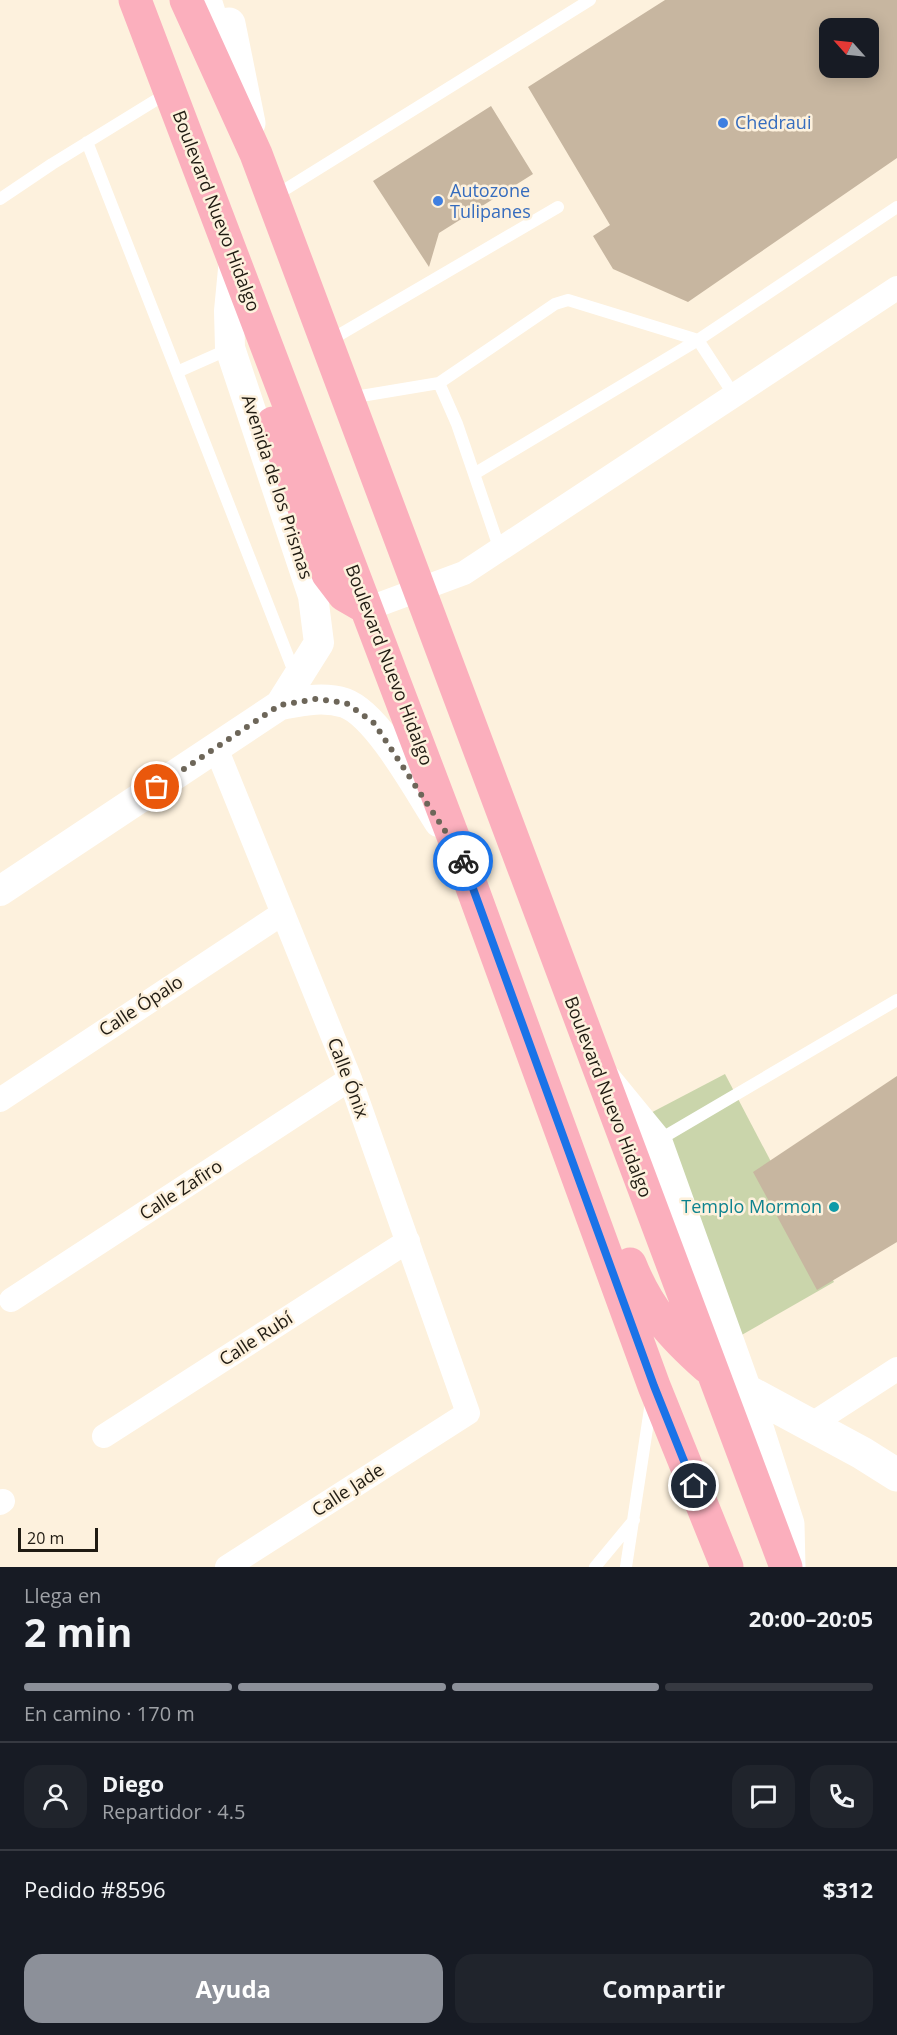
<!DOCTYPE html>
<html lang="es">
<head>
<meta charset="utf-8">
<style>
  body { margin:0; font-family:"Open Sans",sans-serif; background:#20242c; color:#f1f3f6; height:100vh; display:flex; flex-direction:column; font-size:22px; white-space:nowrap }
  * { box-sizing:border-box; margin:0 }
  p { font-size:20px; color:#9ea1a6 }
  .icon { flex:none; width:33px; height:33px; fill:none; stroke:currentColor; stroke-width:2; stroke-linecap:round; stroke-linejoin:round }
  .map { position:relative; height:1567px; overflow:hidden }
  .details { display:flex; flex-direction:column; background:#171b24; flex:1 }
  .details>* { flex:none }
  .needle { width:39px; rotate:297deg }
  .tools { position:absolute; left:819px; top:18px; display:grid; gap:12px }
  .tools a { display:grid; place-items:center; width:60px; height:60px; border-radius:12px; background:#171b24; box-shadow:0 3px 15px #0003; font-size:30px }
  .scale { position:absolute; left:18px; bottom:15px; width:80px; box-sizing:border-box; padding-left:6px; border:3px solid #201b12; border-top:0; font-size:16px; line-height:21px; white-space:nowrap; color:#201b12; -webkit-text-stroke:4px #fdf1dd; paint-order:stroke }
  .pin { position:absolute; display:grid; place-items:center; width:51px; height:51px; color:#fff; margin:-26px; border:3px solid #fff; border-radius:50%; box-shadow:0 2px 6px #0007 }
  .courier { position:absolute; display:grid; place-items:center; width:60px; height:60px; margin:-30px; border:4px solid #1a73e8; border-radius:50%; background:#fff; color:#222; box-shadow:0 2px 8px #0007 }
  .summary em { font-style:normal; font-weight:700 }
  .summary div { display:flex; flex-direction:column-reverse }
  .summary { display:flex; align-items:center; justify-content:space-between; height:102px; padding:0 24px }
  h1 { font-size:39px; font-weight:700; line-height:45px }
  .bar { display:grid; grid-template-columns:repeat(4,1fr); gap:9px 6px; align-content:center; height:72px; padding:0 24px }
  .bar i { height:8px; border-radius:4px; background:#363941 }
  .bar .current { background:#8c9099 }
  .bar p { grid-column:span 4 }
  .line { display:flex; align-items:center; gap:15px; padding:0 24px; border-top:2px solid #363941 }
  .line div { flex:1 }
  .round { display:grid; place-items:center; flex:none; width:63px; height:63px; border-radius:18px; background:#20242c }
  .action { display:flex; gap:12px; margin-top:auto; padding:12px 24px }
  .action a { flex:1; height:69px; border-radius:18px; background:#8c9099; color:#fff; font-size:24px; font-weight:700; line-height:69px; text-align:center }
  .action a+a { background:#20242c; color:#f1f3f6 }
  .map>svg:first-child { display:block }
  .green { fill:#cad5ab }
  .building { fill:#c7b6a0; fill-rule:evenodd }
  .lines { fill:none; stroke-linecap:round; stroke-linejoin:round }
  .service { stroke:#fff; stroke-width:12 }
  .minor { stroke:#fff; stroke-width:24 }
  .tertiary { stroke:#fff; stroke-width:30 }
  .secondary { stroke:#fff; stroke-width:33 }
  .primary { stroke:#fbafbd; stroke-width:33 }
  .done { stroke:#6d6659; stroke-width:6; stroke-dasharray:0 10.8 }
  .route { stroke:#1a73e8; stroke-width:8 }
  .shop-dot { fill:#3f7fe0; stroke:#fdf1dd; stroke-width:2 }
  .culture-dot { fill:#0f9aa8; stroke:#fdf1dd; stroke-width:2 }
  .labels { text-anchor:middle; stroke-width:5; stroke-linejoin:round; paint-order:stroke }
  .shop-label { font-size:18px; fill:#366cbe; stroke:#fdf1dd; text-anchor:start }
  .street-label { font-size:18px; fill:#201b12; stroke:#fdf1dd }
  .culture-label { font-size:18px; fill:#0d838f; stroke:#fdf1dd; text-anchor:end }
</style>
</head>
<body>
<div class="map">
<svg width="897" height="1567" viewBox="0 0 897 1567">
  <rect width="100%" height="100%" fill="#fdf1dd"/>
  <path class="green" d="M725,1074L834,1282L719,1348L620,1129Z"/>
  <path class="building" d="M665,0H897V158L688,302L613,269L593,236L610,225L528,87ZM830,28H868V68H830Z
    M491,106L533,174L439,233L429,267L373,181Z
    M897,1076V1242L817,1290L753,1172Z"/>
  <g class="lines">
    <path class="service" d="M87,142L177,372
      M273,197L590,0
      M0,199L52,164L169,92
      M327,342L558,207
      M229,349L177,372L296,677
      M439,383L457,424L500,550
      M734,395L698,340L897,207
      M349,398L439,383L555,304L568,300L698,340
      M474,474L698,340
      M657,1141L897,1000
      M595,1567L634,1520
      M626,1567L651,1402"/>
    <path class="minor" d="M367,609L464,573L897,288
      M216,748L350,1079L468,1413L227,1567
      M0,1100L283,913
      M11,1300L350,1079
      M809,1426L897,1369
      M104,1436L408,1241
      M0,1503L3,1501"/>
    <path class="tertiary" d="M234,259L229,311L230,348L313,596L319,643L280,705
      M0,891L280,705C302,701 323,696 345,703C378,715 419,791 439,822"/>
    <path class="secondary" d="M205,0L221,50
      M229,24L249,123
      M606,1081L656,1142L745,1390L788,1524L789,1567
      M734,1384L862,1453L897,1475"/>
    <path class="primary" d="M135,0L459,852L654,1386L727,1567
      M186,0L256,154L786,1567
      M273,423L328,574L344,595L363,606
      M630,1264C648,1309 671,1335 707,1367"/>
  </g>
  <g class="lines">
    <path class="done" d="M157,787L280,705L316,699L346,703L374,723L459,852L463,861"/>
    <path class="route" d="M463,861L654,1386L694,1486"/>
  </g>
  <g class="shop-dot">
    <circle cx="723" cy="123" r="6"/>
    <circle cx="438" cy="201" r="6"/>
  </g>
  <circle class="culture-dot" cx="834" cy="1207" r="6"/>
  <g class="labels">
    <g class="shop-label">
      <text x="735" y="129">Chedraui</text>
      <text x="450" y="197">Autozone<tspan x="450" dy="21">Tulipanes</tspan></text>
    </g>
    <g class="street-label">
      <text transform="translate(216 211) rotate(69)" y="6">Boulevard Nuevo Hidalgo</text>
      <text transform="translate(277 487) rotate(72)" y="6">Avenida de los Prismas</text>
      <text transform="translate(389 665) rotate(69)" y="6">Boulevard Nuevo Hidalgo</text>
      <text transform="translate(141 1006) rotate(-33)" y="6">Calle Ópalo</text>
      <text transform="translate(348 1078) rotate(69)" y="6">Calle Ónix</text>
      <text transform="translate(608 1097) rotate(69)" y="6">Boulevard Nuevo Hidalgo</text>
      <text transform="translate(181 1190) rotate(-33)" y="6">Calle Zafiro</text>
      <text transform="translate(256 1339) rotate(-33)" y="6">Calle Rubí</text>
      <text transform="translate(348 1490) rotate(-33)" y="6">Calle Jade</text>
    </g>
    <g class="culture-label">
      <text x="822" y="1213">Templo Mormon</text>
    </g>
  </g>
</svg>
<div class="tools">
<a><svg class="needle" viewBox="-14 -14 28 28"><path d="M0-13l5 13h-10z" fill="#e53935"/><path d="M0 13l5-13h-10z" fill="#9ea1a6"/></svg></a>
</div>
<div class="scale">20 m</div>
<div class="pin" style="left:157px;top:787px;background:#ea580c"><svg class="icon" aria-label="bag" viewBox="0 0 24 24"><path d="M5 8h14l-1 12H6zM9 8a3 3 0 0 1 6 0"/></svg></div>
<div class="pin" style="left:694px;top:1486px;background:#1f2937"><svg class="icon" aria-label="home" viewBox="0 0 24 24"><path d="M3 11l9-7 9 7M6 9v11h12V9"/></svg></div>
<div class="courier" style="left:463px;top:861px"><svg class="icon" aria-label="bike" viewBox="0 0 24 24"><circle cx="6" cy="16" r="4"/><circle cx="18" cy="16" r="4"/><path d="M6 16l4-8h5l3 8M10 8l3 8H6M13 5h3"/></svg></div>
</div>
<section class="details">
<div class="summary"><div><h1>2 min</h1><p>Llega en</p></div><em>20:00–20:05</em></div>
<div class="bar"><i class="current"></i><i class="current"></i><i class="current"></i><i></i><p>En camino · 170 m</p></div>
<div class="line" style="height:108px"><a class="round"><svg class="icon" aria-label="person" viewBox="0 0 24 24"><circle cx="12" cy="8" r="4"/><path d="M4 21q1-7 8-7t8 7"/></svg></a><div><b>Diego</b><p>Repartidor · 4.5</p></div><a class="round"><svg class="icon" aria-label="chat" viewBox="0 0 24 24"><path d="M4 5h16v11H9l-5 4z"/></svg></a><a class="round"><svg class="icon" aria-label="phone" viewBox="0 0 24 24"><path d="M5 4h4l2 5-3 2q2 4 5 5l2-3 5 2v4C11 20 4 13 5 4z"/></svg></a></div>
<div class="line" style="height:78px"><div>Pedido #8596</div><b>$312</b></div>
<div class="action"><a>Ayuda</a><a>Compartir</a></div>
</section>
</body>
</html>
